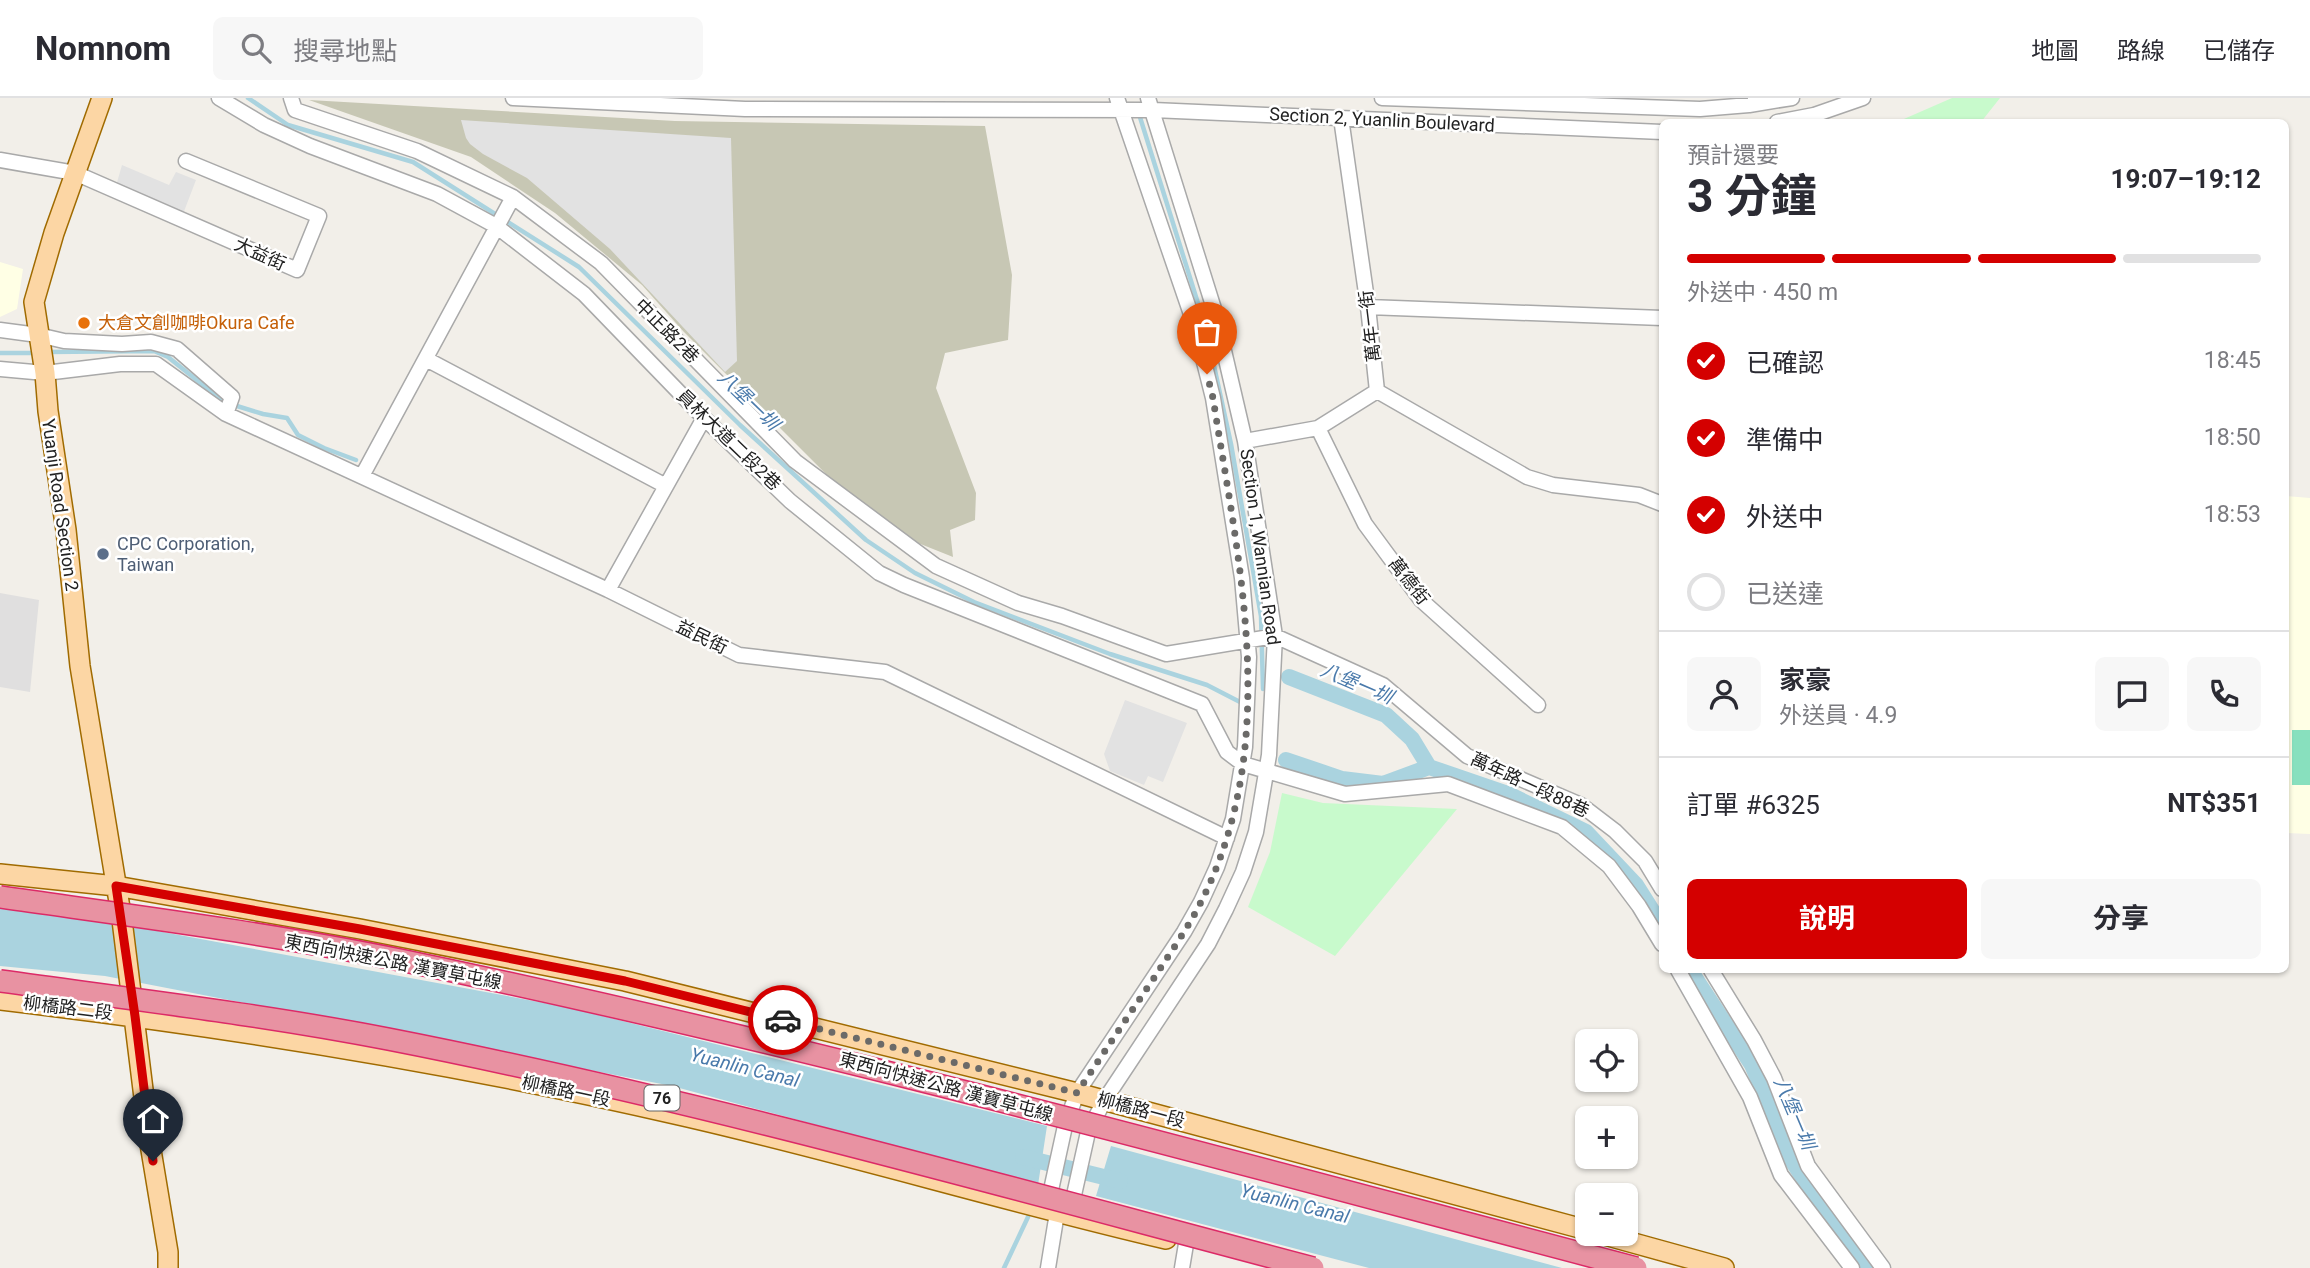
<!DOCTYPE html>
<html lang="zh-TW">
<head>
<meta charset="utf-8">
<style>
  body { margin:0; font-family:Roboto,"Noto Sans TC",sans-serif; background:#f7f7f7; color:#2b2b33; height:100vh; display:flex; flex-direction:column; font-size:26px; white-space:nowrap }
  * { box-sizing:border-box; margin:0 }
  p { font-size:23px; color:#7c7c81 }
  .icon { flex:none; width:38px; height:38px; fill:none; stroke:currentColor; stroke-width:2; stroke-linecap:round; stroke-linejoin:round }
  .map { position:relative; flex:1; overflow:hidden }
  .panel { position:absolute; left:1659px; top:21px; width:630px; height:854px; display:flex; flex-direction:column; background:#fff; border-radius:10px; box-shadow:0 2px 5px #0004 }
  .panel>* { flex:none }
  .controls { position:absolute; left:1575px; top:931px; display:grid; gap:14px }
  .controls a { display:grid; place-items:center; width:63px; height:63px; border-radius:10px; background:#fff; box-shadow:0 2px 5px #0004; font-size:35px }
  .pin { position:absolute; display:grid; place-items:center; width:60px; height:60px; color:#fff; margin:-72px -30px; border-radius:50% 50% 50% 0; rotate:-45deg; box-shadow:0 0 7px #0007 }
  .pin .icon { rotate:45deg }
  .courier { position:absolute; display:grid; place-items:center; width:70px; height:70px; margin:-35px; border:5px solid #d40000; border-radius:50%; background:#fff; color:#222; box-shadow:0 2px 9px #0007 }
  .head em { font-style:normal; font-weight:700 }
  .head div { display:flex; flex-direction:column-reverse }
  .head { display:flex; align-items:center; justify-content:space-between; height:119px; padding:0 28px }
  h1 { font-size:46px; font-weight:700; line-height:52px }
  .bar { display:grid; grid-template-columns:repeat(4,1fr); gap:10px 7px; align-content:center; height:84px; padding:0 28px }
  .bar i { height:9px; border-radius:5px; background:#e1e1e2 }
  .bar .selected { background:#d40000 }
  .bar p { grid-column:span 4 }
  .line { display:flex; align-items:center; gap:18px; padding:0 28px; border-top:2px solid #e1e1e2 }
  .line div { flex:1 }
  .round { display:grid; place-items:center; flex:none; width:74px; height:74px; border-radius:10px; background:#f7f7f7 }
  ol { padding:0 28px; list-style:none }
  li { display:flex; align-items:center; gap:21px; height:77px }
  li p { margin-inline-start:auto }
  li .icon { padding:7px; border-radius:50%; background:#d40000; color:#fff; stroke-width:4 }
  li:last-child { color:#7c7c81 }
  li i { width:38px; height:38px; border:4px solid #e1e1e2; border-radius:50% }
  .primary-button { display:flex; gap:14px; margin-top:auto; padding:14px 28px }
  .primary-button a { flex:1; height:80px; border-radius:10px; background:#d40000; color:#fff; font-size:28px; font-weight:700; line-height:80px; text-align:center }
  .primary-button a+a { background:#f7f7f7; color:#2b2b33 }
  header { display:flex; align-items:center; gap:42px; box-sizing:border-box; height:98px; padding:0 35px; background:#fff; border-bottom:2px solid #e1e1e2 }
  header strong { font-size:33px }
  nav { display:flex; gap:38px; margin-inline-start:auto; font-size:24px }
  .search { width:490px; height:63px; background:#f7f7f7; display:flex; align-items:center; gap:18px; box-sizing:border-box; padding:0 24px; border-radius:10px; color:#7c7c81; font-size:26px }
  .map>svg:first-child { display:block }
  .residential { fill:#e0dfdf }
  .education { fill:#ffffe5 }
  .construction { fill:#c7c7b4 }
  .park { fill:#c8facc }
  .pitch { fill:#88e0be }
  .parking { fill:#e2e2e2 }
  .water { fill:#aad3df }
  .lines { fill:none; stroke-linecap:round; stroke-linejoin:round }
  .stream { stroke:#aad3df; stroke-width:4.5 }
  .canal { stroke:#aad3df; stroke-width:16 }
  .minor-casing { stroke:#a9a9a9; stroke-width:17 }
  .major-casing { stroke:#a06b00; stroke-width:22 }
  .minor { stroke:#fff; stroke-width:14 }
  .major { stroke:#fcd6a4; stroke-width:19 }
  .highway-bridge-casing { stroke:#dc2a67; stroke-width:24; stroke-linecap:butt }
  .highway-bridge { stroke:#e892a2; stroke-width:21 }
  .done { stroke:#6b6a68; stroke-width:7; stroke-dasharray:0 12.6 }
  .route { stroke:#d40000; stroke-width:9 }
  .food-dot { fill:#e8710a; stroke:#fff; stroke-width:2.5 }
  .service-dot { fill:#5c6f8a; stroke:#fff; stroke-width:2.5 }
  .labels { text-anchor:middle; stroke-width:5; stroke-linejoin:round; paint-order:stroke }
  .shield { fill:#fff; stroke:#646464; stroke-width:2 }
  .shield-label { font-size:16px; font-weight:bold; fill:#222 }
  .street-label { font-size:18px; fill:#222; stroke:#fff }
  .food-label { font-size:18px; fill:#c56008; stroke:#fff; text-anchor:start }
  .service-label { font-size:18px; fill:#4e5e75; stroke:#fff; text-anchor:start }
  .water-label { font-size:19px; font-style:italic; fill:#4a7aab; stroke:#fff }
</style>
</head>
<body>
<header>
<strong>Nomnom</strong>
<div class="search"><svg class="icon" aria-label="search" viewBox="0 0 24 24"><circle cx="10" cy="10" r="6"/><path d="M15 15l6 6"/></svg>搜尋地點</div>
<nav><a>地圖</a><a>路線</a><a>已儲存</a></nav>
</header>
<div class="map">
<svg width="2310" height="1170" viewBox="0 0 2310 1170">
  <rect width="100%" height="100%" fill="#f2efe9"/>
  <path class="residential" d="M0,495L39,502L30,594L0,589Z"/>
  <path class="education" d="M0,164L23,171L17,211L0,219Z
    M2286,398L2310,400V736L2286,735Z"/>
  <path class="construction" d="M309,2L675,23L985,28L1012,177L1008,242L945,255L936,290L976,395L975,422L950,432L953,459L908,441L846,396L683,233L642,187L555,115L471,59Z"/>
  <path class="park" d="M1952,0H2000L1981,24H1897Z
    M1282,695L1323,705L1457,711L1335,858L1248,809L1270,754Z"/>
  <path class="pitch" d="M2292,632H2310V687H2292Z"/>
  <path class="parking" d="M461,22L731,40L737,263L725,274L610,151L527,80L483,56L470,46L466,40Z
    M122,67L169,87L176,74L196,82L183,116L116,88Z
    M1125,602L1187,625L1163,684L1148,678L1144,687L1110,673L1104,656Z"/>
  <path class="water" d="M0,809L66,816L566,909L1047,1028L1038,1087L672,988L105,878L0,868Z
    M1111,1048L1562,1170H1369L1096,1098Z"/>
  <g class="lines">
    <path class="stream" d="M248,0L288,27L413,64L579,169L740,327L866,442L915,475L974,504L1110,556L1207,587L1240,604
      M1139,16L1206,231L1231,346L1261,518L1263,591
      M47,254L154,253L168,259L224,304L263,316L287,320L298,337L324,350L356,362
      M0,255H35
      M1004,1170L1028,1119"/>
    <path class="canal" d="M1289,579L1386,617L1412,641L1429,669L1508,696L1586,734L1636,787L1662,828
      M1286,662L1342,681L1383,686L1429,669
      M1690,872L1752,967L1793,1064L1816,1099L1870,1170
      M1023,1059L1120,1083"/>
    <defs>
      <path id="minor" d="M219,0L264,27L310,48L437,96L496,128L584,196L704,320L790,403L879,475L904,487L1202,606L1227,654L1243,666L1345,696L1448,686L1562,729L1609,768L1639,808L1662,846
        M291,0L295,12L417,53L513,99L601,165L795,363L936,468L1018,505L1062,518L1166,556L1275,538L1383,587L1467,658L1581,707L1615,733L1645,763L1662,791
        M513,0L745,11L1153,12L1662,34
        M1382,0L1700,11L1749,7L1792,0
        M1777,24L1814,17L1863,0
        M0,62L75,75L297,172L319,118L186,63
        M1368,209L1662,220
        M0,232L38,237L64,243L122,246L151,244L177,251L232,299L226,316
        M426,261L666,388
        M0,271L45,275L120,266H156L226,316L608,492L739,557L885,574L1227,740
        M1377,293L1527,379L1553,387L1639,397L1662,406
        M1318,330L1365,426L1421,502L1538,607
        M1245,343L1318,330L1377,293L1368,209L1341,20
        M362,378L513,99
        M608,492L704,320
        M1678,872L1750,999L1781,1077L1852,1170
        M1711,872L1754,942L1774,980L1808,1068L1883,1170
        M1062,1109L1074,1097L1088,1034L1104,1003L1208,846L1226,811L1243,774L1256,734L1269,657L1275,538L1245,343L1215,214L1148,0
        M1048,1170L1057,1115L1051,1092L1065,1028L1077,995L1184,834L1201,804L1217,769L1233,721L1245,649L1249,559L1242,480L1213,300L1195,228L1117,0
        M1182,1170L1186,1146"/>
      <path id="major" d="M102,0L54,135L34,204L45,275L48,313L66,432L80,568L122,822L149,1040L168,1154V1170
        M0,776L116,788L360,831L625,883L1077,995L1587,1132
        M0,902C228,929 455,965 679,1017C842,1054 1003,1103 1166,1141
        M1601,1136L1724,1170"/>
    </defs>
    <use href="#minor" class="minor-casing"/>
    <use href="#major" class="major-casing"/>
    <use href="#minor" class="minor"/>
    <use href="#major" class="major"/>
    <defs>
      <path id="highway-bridge" d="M0,799C133,818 268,835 400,862C816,948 1225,1062 1636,1170
        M0,883C129,901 259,916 388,941C700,1002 1006,1089 1313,1170"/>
    </defs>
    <use href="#highway-bridge" class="highway-bridge-casing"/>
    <use href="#highway-bridge" class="highway-bridge"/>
  </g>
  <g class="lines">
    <path class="done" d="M783,922L1077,995C1103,956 1128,918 1154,880C1170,855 1188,830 1201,804C1282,644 1239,467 1213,300L1207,276"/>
    <path class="route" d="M153,1063L135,918L116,788L360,831L625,883L783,922"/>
  </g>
  <circle class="food-dot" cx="84" cy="225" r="7"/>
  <circle class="service-dot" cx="103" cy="456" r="7"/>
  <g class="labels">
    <rect class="shield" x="644.5" y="987.5" width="35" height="25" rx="5"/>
    <g class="shield-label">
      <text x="662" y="1006">76</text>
    </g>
    <g class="street-label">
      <text transform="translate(1382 22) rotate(3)" y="6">Section 2, Yuanlin Boulevard</text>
      <text transform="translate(260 156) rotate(24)" y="6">大益街</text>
      <text transform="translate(1370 228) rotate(-97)" y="6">萬年一街</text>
      <text transform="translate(667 233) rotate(45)" y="6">中正路2巷</text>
      <text transform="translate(729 342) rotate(44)" y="6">員林大道二段2巷</text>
      <text transform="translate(60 407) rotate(82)" y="6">Yuanji Road Section 2</text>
      <text transform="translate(1260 449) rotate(82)" y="6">Section 1, Wannian Road</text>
      <text transform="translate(1409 483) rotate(52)" y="6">萬德街</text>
      <text transform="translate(702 539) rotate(26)" y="6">益民街</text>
      <text transform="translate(1530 687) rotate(25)" y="6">萬年路一段88巷</text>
      <text transform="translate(393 864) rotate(11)" y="6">東西向快速公路 漢寶草屯線</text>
      <text transform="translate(68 910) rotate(7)" y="6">柳橋路二段</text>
      <text transform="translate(946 989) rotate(15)" y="6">東西向快速公路 漢寶草屯線</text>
      <text transform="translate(566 993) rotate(12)" y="6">柳橋路一段</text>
      <text transform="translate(1141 1012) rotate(15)" y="6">柳橋路一段</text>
    </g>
    <g class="food-label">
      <text x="98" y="231">大倉文創咖啡Okura Cafe</text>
    </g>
    <g class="service-label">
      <text x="117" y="452">CPC Corporation,<tspan x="117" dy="21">Taiwan</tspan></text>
    </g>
    <g class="water-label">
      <text transform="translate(749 302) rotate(44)" y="7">八堡一圳</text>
      <text transform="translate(1357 585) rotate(23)" y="7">八堡一圳</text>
      <text transform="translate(745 969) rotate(14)" y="7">Yuanlin Canal</text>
      <text transform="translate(1795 1015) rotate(67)" y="7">八堡一圳</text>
      <text transform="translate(1295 1105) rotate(14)" y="7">Yuanlin Canal</text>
    </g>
  </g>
</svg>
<div class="controls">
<a><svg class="icon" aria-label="locate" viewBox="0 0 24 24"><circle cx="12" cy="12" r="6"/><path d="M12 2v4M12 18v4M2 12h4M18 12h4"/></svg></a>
<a>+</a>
<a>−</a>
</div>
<div class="pin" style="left:1207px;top:276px;background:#ea580c"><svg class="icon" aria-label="bag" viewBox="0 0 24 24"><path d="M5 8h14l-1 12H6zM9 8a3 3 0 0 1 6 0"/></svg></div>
<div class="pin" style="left:153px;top:1063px;background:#1f2937"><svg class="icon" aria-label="home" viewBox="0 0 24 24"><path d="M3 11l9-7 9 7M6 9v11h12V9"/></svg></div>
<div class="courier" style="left:783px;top:922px"><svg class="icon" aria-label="car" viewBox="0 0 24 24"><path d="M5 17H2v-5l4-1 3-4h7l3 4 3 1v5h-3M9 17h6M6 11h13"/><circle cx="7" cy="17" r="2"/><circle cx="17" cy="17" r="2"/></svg></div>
<section class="panel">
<div class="head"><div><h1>3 分鐘</h1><p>預計還要</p></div><em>19:07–19:12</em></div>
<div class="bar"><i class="selected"></i><i class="selected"></i><i class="selected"></i><i></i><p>外送中 · 450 m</p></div>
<ol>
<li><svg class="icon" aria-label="check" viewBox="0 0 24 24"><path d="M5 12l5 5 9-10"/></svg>已確認<p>18:45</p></li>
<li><svg class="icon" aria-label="check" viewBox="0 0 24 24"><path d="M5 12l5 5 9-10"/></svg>準備中<p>18:50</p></li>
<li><svg class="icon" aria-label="check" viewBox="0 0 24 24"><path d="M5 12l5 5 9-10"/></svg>外送中<p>18:53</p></li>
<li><i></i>已送達</li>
</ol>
<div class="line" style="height:126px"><a class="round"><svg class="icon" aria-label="person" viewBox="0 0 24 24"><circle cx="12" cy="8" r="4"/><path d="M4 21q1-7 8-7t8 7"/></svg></a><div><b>家豪</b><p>外送員 · 4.9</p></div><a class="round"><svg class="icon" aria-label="chat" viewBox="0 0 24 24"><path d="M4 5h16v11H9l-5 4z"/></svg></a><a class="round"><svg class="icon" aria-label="phone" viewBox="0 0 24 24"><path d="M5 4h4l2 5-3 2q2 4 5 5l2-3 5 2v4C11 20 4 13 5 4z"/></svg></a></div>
<div class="line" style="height:91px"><div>訂單 #6325</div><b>NT$351</b></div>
<div class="primary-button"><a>說明</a><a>分享</a></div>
</section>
</div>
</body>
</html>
